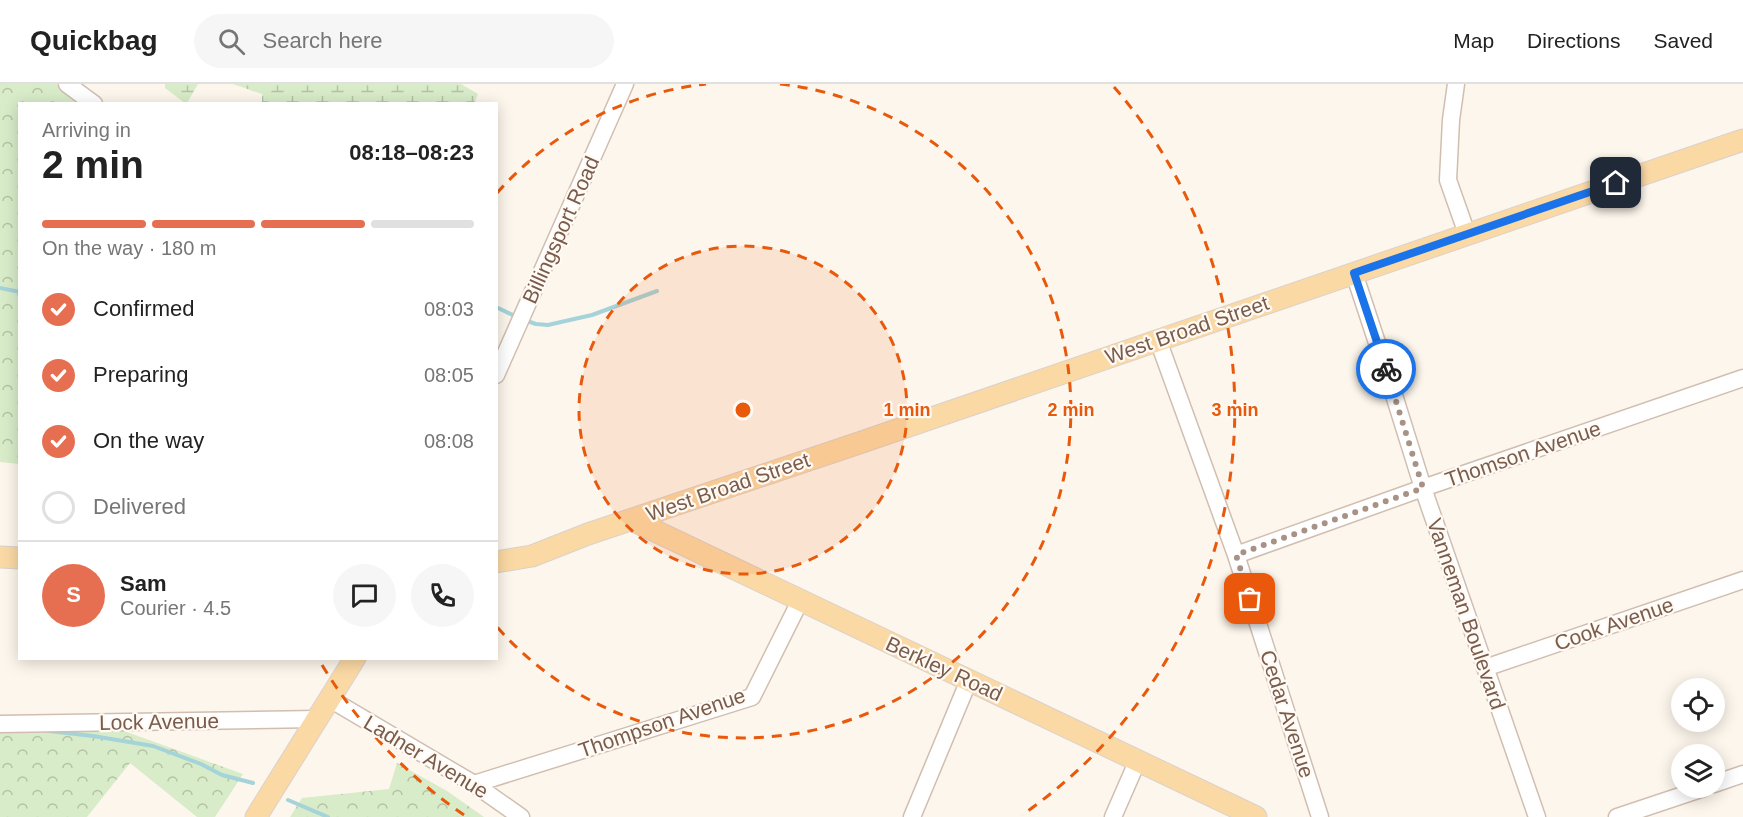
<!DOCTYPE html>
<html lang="en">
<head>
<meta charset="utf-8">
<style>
  body { margin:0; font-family:Helvetica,sans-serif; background:#f6f6f6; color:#222; height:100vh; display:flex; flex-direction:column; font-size:22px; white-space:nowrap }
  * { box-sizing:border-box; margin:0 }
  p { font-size:20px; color:#767676 }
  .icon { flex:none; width:33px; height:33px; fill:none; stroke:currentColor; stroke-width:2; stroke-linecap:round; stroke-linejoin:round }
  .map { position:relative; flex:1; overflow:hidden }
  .drawer { position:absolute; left:18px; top:18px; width:480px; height:558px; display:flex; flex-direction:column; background:#fff; border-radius:0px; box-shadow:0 3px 15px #0003 }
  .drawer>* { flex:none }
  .buttons { position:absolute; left:1671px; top:594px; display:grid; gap:12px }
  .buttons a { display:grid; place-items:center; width:54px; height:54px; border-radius:50%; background:#fff; box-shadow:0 3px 15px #0003; font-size:30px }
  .pin { position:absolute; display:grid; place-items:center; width:51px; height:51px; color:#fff; margin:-26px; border-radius:12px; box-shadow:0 3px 9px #0006 }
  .courier { position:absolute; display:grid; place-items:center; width:60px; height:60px; margin:-30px; border:4px solid #1a73e8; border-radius:50%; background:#fff; color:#222; box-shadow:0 2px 8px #0007 }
  .headline em { font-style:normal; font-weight:600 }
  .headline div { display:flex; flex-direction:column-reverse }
  .headline { display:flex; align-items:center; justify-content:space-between; height:102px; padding:0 24px }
  h1 { font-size:39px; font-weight:600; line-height:45px }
  .bar { display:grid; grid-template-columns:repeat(4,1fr); gap:9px 6px; align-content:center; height:72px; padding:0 24px }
  .bar i { height:8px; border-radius:4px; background:#e0e0e0 }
  .bar .current { background:#e76f51 }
  .bar p { grid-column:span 4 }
  .line { display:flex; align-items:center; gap:15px; padding:0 24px; border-top:2px solid #e0e0e0 }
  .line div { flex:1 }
  .round { display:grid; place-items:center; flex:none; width:63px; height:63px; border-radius:32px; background:#f6f6f6 }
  ol { padding:0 24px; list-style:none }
  li { display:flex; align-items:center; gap:18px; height:66px }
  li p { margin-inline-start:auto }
  li .icon { padding:6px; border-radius:50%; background:#e76f51; color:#fff; stroke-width:4 }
  li:last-child { color:#767676 }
  li i { width:33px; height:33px; border:3px solid #e0e0e0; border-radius:50% }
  header { display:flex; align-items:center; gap:36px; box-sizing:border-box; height:84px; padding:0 30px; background:#fff; border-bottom:2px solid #e0e0e0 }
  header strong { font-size:28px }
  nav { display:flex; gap:33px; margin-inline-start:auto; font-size:21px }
  .search { width:420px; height:54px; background:#f6f6f6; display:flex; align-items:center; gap:15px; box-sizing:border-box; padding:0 21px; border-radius:33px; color:#767676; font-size:22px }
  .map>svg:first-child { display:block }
  .forest { fill:url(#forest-crowns) }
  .wetland { fill:url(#wetland-marsh) }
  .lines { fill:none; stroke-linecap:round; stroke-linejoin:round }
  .stream { stroke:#a5d3da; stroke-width:4 }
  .minor-casing { stroke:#d1beb0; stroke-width:19 }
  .major-casing { stroke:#dad1cd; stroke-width:23 }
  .minor { stroke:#fff; stroke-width:16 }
  .major { stroke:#fbd9a5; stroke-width:21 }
  .done { stroke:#a89285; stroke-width:6; stroke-dasharray:0 10.8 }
  .route { stroke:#1a73e8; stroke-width:8 }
  .ring { fill:none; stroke:#e8590c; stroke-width:3; stroke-dasharray:10 8 }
  .labels { text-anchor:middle; stroke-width:4.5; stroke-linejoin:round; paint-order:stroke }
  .street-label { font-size:21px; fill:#7a5c4d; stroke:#fffaf3 }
  .centre { fill:#e8590c; stroke:#fffaf3; stroke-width:3 }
  .ring-label { font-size:18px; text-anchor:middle; font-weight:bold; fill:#e8590c; stroke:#fffaf3; stroke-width:4.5; stroke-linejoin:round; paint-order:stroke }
</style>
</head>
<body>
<header>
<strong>Quickbag</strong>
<div class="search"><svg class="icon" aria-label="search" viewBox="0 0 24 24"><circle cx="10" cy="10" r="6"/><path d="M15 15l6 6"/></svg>Search here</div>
<nav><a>Map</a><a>Directions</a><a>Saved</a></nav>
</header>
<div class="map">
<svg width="1743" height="733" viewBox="0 0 1743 733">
  <defs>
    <pattern id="forest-crowns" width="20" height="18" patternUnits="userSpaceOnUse" patternTransform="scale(1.5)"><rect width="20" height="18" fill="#d8ecc9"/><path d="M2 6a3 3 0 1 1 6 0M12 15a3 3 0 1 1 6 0" fill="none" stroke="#b4c2a5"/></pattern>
    <pattern id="wetland-marsh" width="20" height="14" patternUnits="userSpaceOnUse" patternTransform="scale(1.5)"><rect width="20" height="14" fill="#d8ecc9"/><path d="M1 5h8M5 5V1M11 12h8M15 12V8" fill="none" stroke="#b4c2a5"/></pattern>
  </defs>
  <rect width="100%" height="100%" fill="#fdf6ec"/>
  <path class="forest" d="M0,0H56L81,19L20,20L19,380L0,378Z
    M0,639L116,644L243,690L215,733H197L130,679L87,733H0Z
    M397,679L447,707L484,733H290L302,714L389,705Z"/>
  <path class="wetland" d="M165,0H198L187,19L186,20L165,4Z
    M233,0H461L478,10L474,20H262V10Z"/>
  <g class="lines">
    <path class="stream" d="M0,204L20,208
      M496,223L517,233
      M524,236L536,240L548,241L561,238L592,231L657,207
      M49,647L93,652L153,662L201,680L222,691L253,699
      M288,716L328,733"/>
    <defs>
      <path id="minor" d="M67,0L94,20
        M1456,0L1451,36L1448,96L1467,150
        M1354,189L1388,292L1423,404L1537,733
        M1158,256L1236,471L1320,733
        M496,291L625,0
        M1236,471L1423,404L1743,294
        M1485,584L1743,496
        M330,615L474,700L521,733
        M0,640L318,635
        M474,700L752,613L800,517
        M1714,700L1743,690
        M912,733L969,596
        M1113,733L1137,678
        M1617,733L1704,704"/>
      <path id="major" d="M632,436L1256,733
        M0,473L20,474
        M496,478L532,472L588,450L859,359L1743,56
        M256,733L355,574"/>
    </defs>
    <use href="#minor" class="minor-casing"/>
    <use href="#major" class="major-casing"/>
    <use href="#minor" class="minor"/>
    <use href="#major" class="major"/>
  </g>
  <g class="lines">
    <path class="done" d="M1250,515L1236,471L1423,404L1386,285"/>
    <path class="route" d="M1386,285L1354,189L1616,99"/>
  </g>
  <circle cx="743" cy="326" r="164" fill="#e8590c" fill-opacity=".12"/>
  <g class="ring">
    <circle cx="743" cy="326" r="164"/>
    <path d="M497 109A328 328 0 0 1 706 0M780 0A328 328 0 1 1 497 543"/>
    <path d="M464 731A492 492 0 0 1 319 576M1114 3A492 492 0 0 1 1022 731"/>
  </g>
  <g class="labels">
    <g class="street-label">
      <text transform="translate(561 146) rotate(-66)" y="7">Billingsport Road</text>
      <text transform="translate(1187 246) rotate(-19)" y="7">West Broad Street</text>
      <text transform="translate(1523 370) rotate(-19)" y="7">Thomson Avenue</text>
      <text transform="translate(728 403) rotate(-19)" y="7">West Broad Street</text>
      <text transform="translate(1466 530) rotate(71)" y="7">Vanneman Boulevard</text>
      <text transform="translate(1614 540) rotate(-19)" y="7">Cook Avenue</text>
      <text transform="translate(944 585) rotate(25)" y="7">Berkley Road</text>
      <text transform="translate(1287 630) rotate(72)" y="7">Cedar Avenue</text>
      <text transform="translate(159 638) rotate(-1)" y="7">Lock Avenue</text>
      <text transform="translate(662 639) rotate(-19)" y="7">Thompson Avenue</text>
      <text transform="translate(426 673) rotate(31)" y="7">Ladner Avenue</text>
    </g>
  </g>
  <circle cx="743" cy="326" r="9" class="centre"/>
  <g class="ring-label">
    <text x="907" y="332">1 min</text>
    <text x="1071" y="332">2 min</text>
    <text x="1235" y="332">3 min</text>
  </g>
</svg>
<div class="buttons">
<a><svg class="icon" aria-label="locate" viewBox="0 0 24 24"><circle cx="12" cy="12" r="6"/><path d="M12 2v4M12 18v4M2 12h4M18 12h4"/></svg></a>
<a><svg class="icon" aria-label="layers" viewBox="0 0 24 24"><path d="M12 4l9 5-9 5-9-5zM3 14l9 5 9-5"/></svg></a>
</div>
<div class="pin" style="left:1250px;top:515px;background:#ea580c"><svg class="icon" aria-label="bag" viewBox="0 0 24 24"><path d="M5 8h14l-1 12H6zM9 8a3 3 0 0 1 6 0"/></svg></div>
<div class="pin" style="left:1616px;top:99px;background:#1f2937"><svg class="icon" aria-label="home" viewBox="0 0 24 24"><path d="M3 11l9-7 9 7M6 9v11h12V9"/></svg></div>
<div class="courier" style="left:1386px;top:285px"><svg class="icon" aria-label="bike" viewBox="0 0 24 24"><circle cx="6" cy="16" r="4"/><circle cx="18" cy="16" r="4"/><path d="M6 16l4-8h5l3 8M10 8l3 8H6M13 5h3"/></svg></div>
<section class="drawer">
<div class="headline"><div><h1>2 min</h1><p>Arriving in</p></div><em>08:18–08:23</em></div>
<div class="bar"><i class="current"></i><i class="current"></i><i class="current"></i><i></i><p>On the way · 180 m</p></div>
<ol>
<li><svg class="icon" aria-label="check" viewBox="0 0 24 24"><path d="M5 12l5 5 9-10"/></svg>Confirmed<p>08:03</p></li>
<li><svg class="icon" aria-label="check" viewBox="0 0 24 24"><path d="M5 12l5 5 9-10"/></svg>Preparing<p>08:05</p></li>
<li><svg class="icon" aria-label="check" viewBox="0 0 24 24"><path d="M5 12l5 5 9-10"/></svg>On the way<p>08:08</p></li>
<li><i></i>Delivered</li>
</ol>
<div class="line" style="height:108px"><b class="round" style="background:#e76f51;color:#fff">S</b><div><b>Sam</b><p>Courier · 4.5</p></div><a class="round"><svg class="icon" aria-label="chat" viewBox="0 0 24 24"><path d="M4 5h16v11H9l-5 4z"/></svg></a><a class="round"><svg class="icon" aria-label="phone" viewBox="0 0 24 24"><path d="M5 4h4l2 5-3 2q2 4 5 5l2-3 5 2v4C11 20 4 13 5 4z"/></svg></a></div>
</section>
</div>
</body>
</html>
